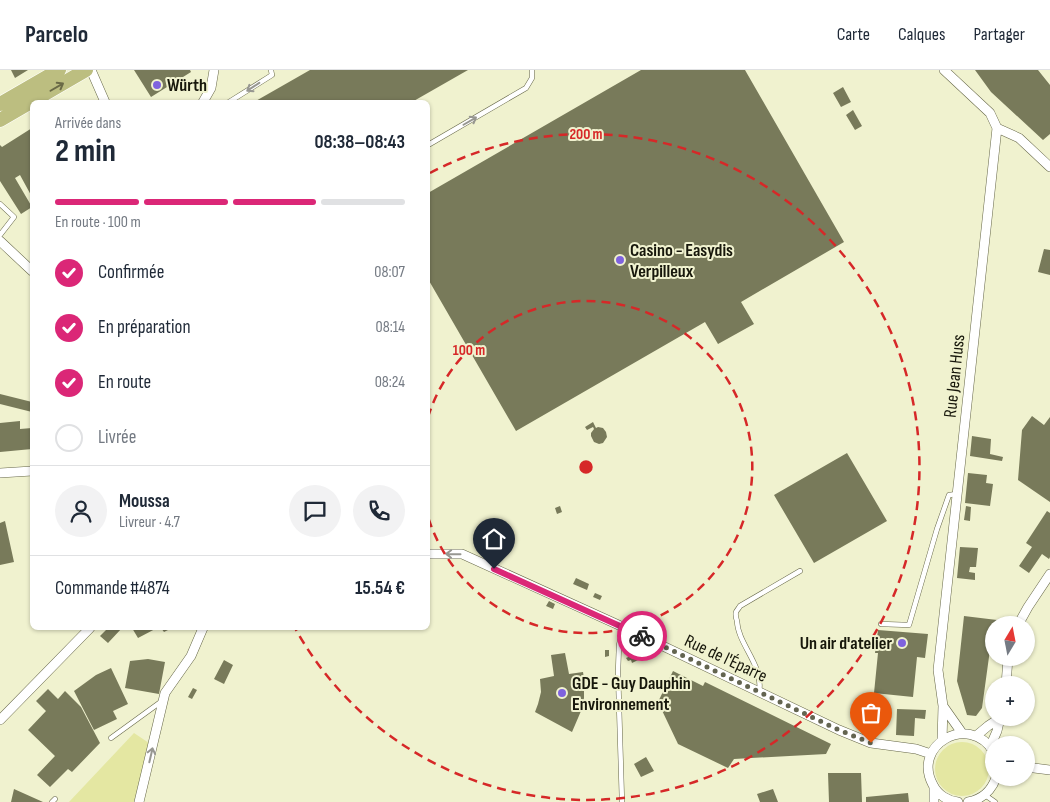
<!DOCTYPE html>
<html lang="fr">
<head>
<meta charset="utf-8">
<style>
  body { margin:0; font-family:"Sofia Sans Condensed",sans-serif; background:#f2f2f3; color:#1f2937; height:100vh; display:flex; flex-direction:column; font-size:19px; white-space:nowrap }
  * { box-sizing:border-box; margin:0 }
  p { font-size:16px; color:#747a83 }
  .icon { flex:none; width:28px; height:28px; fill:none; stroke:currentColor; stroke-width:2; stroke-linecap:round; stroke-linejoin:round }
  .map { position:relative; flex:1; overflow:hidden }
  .side { position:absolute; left:30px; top:30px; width:400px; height:530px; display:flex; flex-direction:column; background:#fff; border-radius:8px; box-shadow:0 1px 4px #0004 }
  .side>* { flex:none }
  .needle { width:32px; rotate:10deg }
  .controls { position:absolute; left:985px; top:546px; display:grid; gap:10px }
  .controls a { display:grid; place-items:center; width:50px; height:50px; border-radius:50%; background:#fff; box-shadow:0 1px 4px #0004; font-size:25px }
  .pin { position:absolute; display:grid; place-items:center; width:42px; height:42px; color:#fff; margin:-51px -21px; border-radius:50% 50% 50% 0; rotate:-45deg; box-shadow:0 0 5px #0007 }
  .pin .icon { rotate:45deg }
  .courier { position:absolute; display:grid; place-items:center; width:50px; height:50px; margin:-25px; border:4px solid #db2777; border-radius:50%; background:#fff; color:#222; box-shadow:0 1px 6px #0007 }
  .head em { font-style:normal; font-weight:700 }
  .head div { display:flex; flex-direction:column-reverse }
  .head { display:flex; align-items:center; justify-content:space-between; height:85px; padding:0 25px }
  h1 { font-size:32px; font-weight:700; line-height:38px }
  .bar { display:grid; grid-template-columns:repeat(4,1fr); gap:8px 5px; align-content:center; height:60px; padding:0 25px }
  .bar i { height:6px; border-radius:4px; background:#e0e1e3 }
  .bar .on { background:#db2777 }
  .bar p { grid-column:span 4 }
  .line { display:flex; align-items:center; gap:12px; padding:0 25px; border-top:1px solid #e0e1e3 }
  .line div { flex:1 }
  .round { display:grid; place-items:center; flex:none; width:52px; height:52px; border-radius:26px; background:#f2f2f3 }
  ol { padding:0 25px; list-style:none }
  li { display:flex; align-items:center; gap:15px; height:55px }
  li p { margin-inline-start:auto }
  li .icon { padding:5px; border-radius:50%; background:#db2777; color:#fff; stroke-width:4 }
  li:last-child { color:#747a83 }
  li i { width:28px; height:28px; border:2px solid #e0e1e3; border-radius:50% }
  header { display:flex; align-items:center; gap:30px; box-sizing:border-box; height:70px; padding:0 25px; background:#fff; border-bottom:1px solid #e0e1e3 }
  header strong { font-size:24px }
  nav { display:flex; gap:28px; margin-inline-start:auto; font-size:18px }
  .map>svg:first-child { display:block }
  .green { fill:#e4e7a2 }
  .building { fill:#787a5a }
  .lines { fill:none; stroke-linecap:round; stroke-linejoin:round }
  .lane-casing { stroke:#666748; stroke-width:5.5 }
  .street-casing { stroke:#666748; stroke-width:10 }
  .primary-casing { stroke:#fff; stroke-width:15 }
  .lane { stroke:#fff; stroke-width:4.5 }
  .street { stroke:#fff; stroke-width:9 }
  .primary { stroke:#bcbe80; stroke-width:14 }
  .oneway { stroke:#6a6a46 }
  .oneway2 { stroke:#979791 }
  .done { stroke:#636450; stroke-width:5; stroke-dasharray:0 9 }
  .route { stroke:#db2777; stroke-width:6 }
  .ring { fill:none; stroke:#d62828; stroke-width:2.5; stroke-dasharray:9 6 }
  .poi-dot { fill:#7f63de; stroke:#f0f2cf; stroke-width:2 }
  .labels { text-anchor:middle; stroke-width:4; stroke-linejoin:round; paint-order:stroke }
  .poi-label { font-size:18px; font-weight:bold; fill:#17170b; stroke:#f0f2cf; text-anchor:start }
  .street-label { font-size:18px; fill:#17170b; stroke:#f0f2cf }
  .centre { fill:#d62828; stroke:#f0f2cf; stroke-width:2.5 }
  .ring-label { font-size:15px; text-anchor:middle; font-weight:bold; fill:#d62828; stroke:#f0f2cf; stroke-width:4; stroke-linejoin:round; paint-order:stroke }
</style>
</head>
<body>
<header>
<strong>Parcelo</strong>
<nav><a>Carte</a><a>Calques</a><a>Partager</a></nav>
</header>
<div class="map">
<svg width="1050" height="732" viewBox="0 0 1050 732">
  <rect width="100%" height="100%" fill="#f0f2cf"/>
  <path class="green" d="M134,663L149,673L134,732H69Z
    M935 699a27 27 0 1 1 54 0a27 27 0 1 1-54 0Z"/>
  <path class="building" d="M11,0H28L15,8Z
    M134,0H190L191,2L151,27Z
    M310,0H468L412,32H254Z
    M641,0H745L844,172L741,232L754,254L718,274L705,252L516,361L428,209V123Z
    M975,0H1038L1050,15V64L1043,70L991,22Z
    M843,17L851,32L841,37L833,23Z
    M853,40L862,56L855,60L846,45Z
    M32,58V127L20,105L15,108L32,137L21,144L0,111V75L2,77Z
    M1044,179L1050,180V205L1038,202Z
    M0,324L32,332V342L0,334Z
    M1032,346L1044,355L1050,347V432L1018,410L1022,360Z
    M20,351V359L32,358V379L0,382V353Z
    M593,352L596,358L598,357L603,358L606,362L607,367L603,373L599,374L594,372L591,366V363L594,359L593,357L587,360L585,357Z
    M972,366L991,369L990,384L1003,387L1002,391L970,386Z
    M847,383L887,451L814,493L774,425Z
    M968,403L987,405L986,413L993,414L990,436L965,433Z
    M560,436L562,442L557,444L555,438Z
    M966,436L971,437L970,451L964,450Z
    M1047,441L1050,443V487L1049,489L1042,484L1029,503L1019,496L1032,477L1026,473Z
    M5,451L14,492L0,495V453Z
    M960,477L978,478L976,497H970L969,502L975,503V510L957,508Z
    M576,508L589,514L587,520L573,514Z
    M595,523L602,526L600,530L593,527Z
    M549,531L555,534L553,539L546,536Z
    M964,546L997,550L996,555H994V565H992L982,638L976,646L967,645L957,611Z
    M108,558H122L108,573L100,566Z
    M132,558H157L138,568Z
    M161,558H172L164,562Z
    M878,560L928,564L925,588L917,587L913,627L874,623L878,583H875Z
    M605,580H609V586L605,587Z
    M565,583L569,604L583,602L584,609V628L581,641L572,662L535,642L538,634L541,622L540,609L554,606L551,585Z
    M635,584L638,590L632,593L631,590L628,591L626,588Z
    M148,589L165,592L159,624L125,618L130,591Z
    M224,590L233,595L224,614L214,609Z
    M111,598L128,634L113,641L117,649L94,660L74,621L96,605Z
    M673,601L703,616L705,612L831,674L826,684L734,689L728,698L678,674L658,632Z
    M193,618L197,620L192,629L188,627Z
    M48,619L58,629L65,621L81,637L100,673L72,702L68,699L50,717L37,705L55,686L28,660L46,641L36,631Z
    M897,639L926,640L925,649L915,648L914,666L896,665Z
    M646,687L654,701L641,707L634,694Z
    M828,703H861L862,732H829Z
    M14,719L43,732H11Z
    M773,719L778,732H760L757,724Z
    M908,723L909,732H866V727Z"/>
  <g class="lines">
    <defs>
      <path id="lane" d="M229,32L272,5L271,0
        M428,75L526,18L532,8V0
        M0,134L14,147L0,165
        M881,554L909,555L937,459L949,425L957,424
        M759,622C764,595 738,575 737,551C736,548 735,545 736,542C737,540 739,538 740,536L800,501
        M111,668L162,631
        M985,725L995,732
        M52,732L55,729
        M622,732L618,602L619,575L623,557"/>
      <path id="street" d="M91,0L105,32
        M203,32L211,18L214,0
        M997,58L1019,68L1050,97
        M0,171L32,201
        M0,403L32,401
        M428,484H462L623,557L839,660L871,673L916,679L931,684
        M1018,555L1028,537L1050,504
        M1006,615L1008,588
        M943,636L962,663
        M0,650L90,558
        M976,666L988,656L1000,648
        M942,671L943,636L938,600L997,58L990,43L944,0
        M990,677L997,661L1000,648
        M1026,697L1050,700
        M139,732L165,623L191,586L203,558
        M934,732V718
        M958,732C948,731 938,725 933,715C911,675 969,642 994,682
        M968,732C983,729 991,721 996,708"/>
      <path id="primary" d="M0,34L59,0
        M0,50L86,0"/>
    </defs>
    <use href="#lane" class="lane-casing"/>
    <use href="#street" class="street-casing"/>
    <use href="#primary" class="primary-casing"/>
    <use href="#lane" class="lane"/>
    <use href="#street" class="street"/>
    <use href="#primary" class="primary"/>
  </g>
  <defs><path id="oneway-shaft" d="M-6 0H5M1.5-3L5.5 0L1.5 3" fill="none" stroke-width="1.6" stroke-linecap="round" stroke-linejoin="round" transform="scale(1.25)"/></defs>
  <use class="oneway" href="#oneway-shaft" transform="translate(57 17) rotate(-30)"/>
  <g class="oneway2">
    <use href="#oneway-shaft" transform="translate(253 17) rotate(147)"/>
    <use href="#oneway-shaft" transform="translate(470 51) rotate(-30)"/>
    <use href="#oneway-shaft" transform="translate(453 484) rotate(-179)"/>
    <use href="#oneway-shaft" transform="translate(151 685) rotate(-77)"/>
  </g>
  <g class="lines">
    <path class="done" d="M642,566L839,660L871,673"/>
    <path class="route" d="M494,499L642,566"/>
  </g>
  <g class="ring">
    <path d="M428 347A166 166 0 1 1 428 447"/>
    <path d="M430 103A333 333 0 1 1 295 558"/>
  </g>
  <g class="poi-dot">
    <circle cx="157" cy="15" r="5"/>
    <circle cx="620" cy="190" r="5"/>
    <circle cx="902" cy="573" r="5"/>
    <circle cx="562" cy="623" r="5"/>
  </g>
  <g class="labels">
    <g class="poi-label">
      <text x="167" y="21">Würth</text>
      <text x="630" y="186">Casino - Easydis<tspan x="630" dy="21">Verpilleux</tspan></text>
      <text x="892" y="579" text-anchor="end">Un air d'atelier</text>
      <text x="572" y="619">GDE - Guy Dauphin<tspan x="572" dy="21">Environnement</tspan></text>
    </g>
    <g class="street-label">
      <text transform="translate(954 306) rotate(-84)" y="6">Rue Jean Huss</text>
      <text transform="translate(726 588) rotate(25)" y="6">Rue de l'Éparre</text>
    </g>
  </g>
  <circle cx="586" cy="397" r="8" class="centre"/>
  <g class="ring-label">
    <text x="586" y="69">200 m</text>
    <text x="469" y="285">100 m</text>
  </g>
</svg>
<div class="controls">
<a><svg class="needle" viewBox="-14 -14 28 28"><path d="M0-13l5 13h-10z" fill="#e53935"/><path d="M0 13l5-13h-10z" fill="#747a83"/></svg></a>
<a>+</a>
<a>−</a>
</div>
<div class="pin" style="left:871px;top:673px;background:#ea580c"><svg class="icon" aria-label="bag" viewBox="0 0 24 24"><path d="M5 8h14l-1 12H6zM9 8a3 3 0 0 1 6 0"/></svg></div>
<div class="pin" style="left:494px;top:499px;background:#1f2937"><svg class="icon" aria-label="home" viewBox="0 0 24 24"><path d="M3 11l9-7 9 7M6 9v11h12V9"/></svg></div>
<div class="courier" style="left:642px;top:566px"><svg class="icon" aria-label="bike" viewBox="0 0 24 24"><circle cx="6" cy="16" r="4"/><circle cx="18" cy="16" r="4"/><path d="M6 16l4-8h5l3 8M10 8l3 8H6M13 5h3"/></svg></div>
<section class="side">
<div class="head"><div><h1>2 min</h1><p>Arrivée dans</p></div><em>08:38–08:43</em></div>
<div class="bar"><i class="on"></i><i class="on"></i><i class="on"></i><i></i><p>En route · 100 m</p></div>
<ol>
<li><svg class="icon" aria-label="check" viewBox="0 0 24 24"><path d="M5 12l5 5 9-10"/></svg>Confirmée<p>08:07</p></li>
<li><svg class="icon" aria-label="check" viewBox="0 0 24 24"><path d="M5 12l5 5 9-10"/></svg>En préparation<p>08:14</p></li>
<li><svg class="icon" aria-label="check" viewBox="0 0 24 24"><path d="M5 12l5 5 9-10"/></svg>En route<p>08:24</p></li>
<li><i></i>Livrée</li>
</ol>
<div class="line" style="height:90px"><a class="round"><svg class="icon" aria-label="person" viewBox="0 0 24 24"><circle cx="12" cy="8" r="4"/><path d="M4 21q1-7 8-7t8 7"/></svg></a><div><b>Moussa</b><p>Livreur · 4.7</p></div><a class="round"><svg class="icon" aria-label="chat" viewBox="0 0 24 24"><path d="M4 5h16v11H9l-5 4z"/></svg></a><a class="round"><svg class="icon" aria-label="phone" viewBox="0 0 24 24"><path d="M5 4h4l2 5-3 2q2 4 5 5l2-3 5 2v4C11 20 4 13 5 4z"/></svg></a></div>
<div class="line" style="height:65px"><div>Commande #4874</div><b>15.54 €</b></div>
</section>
</div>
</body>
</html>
